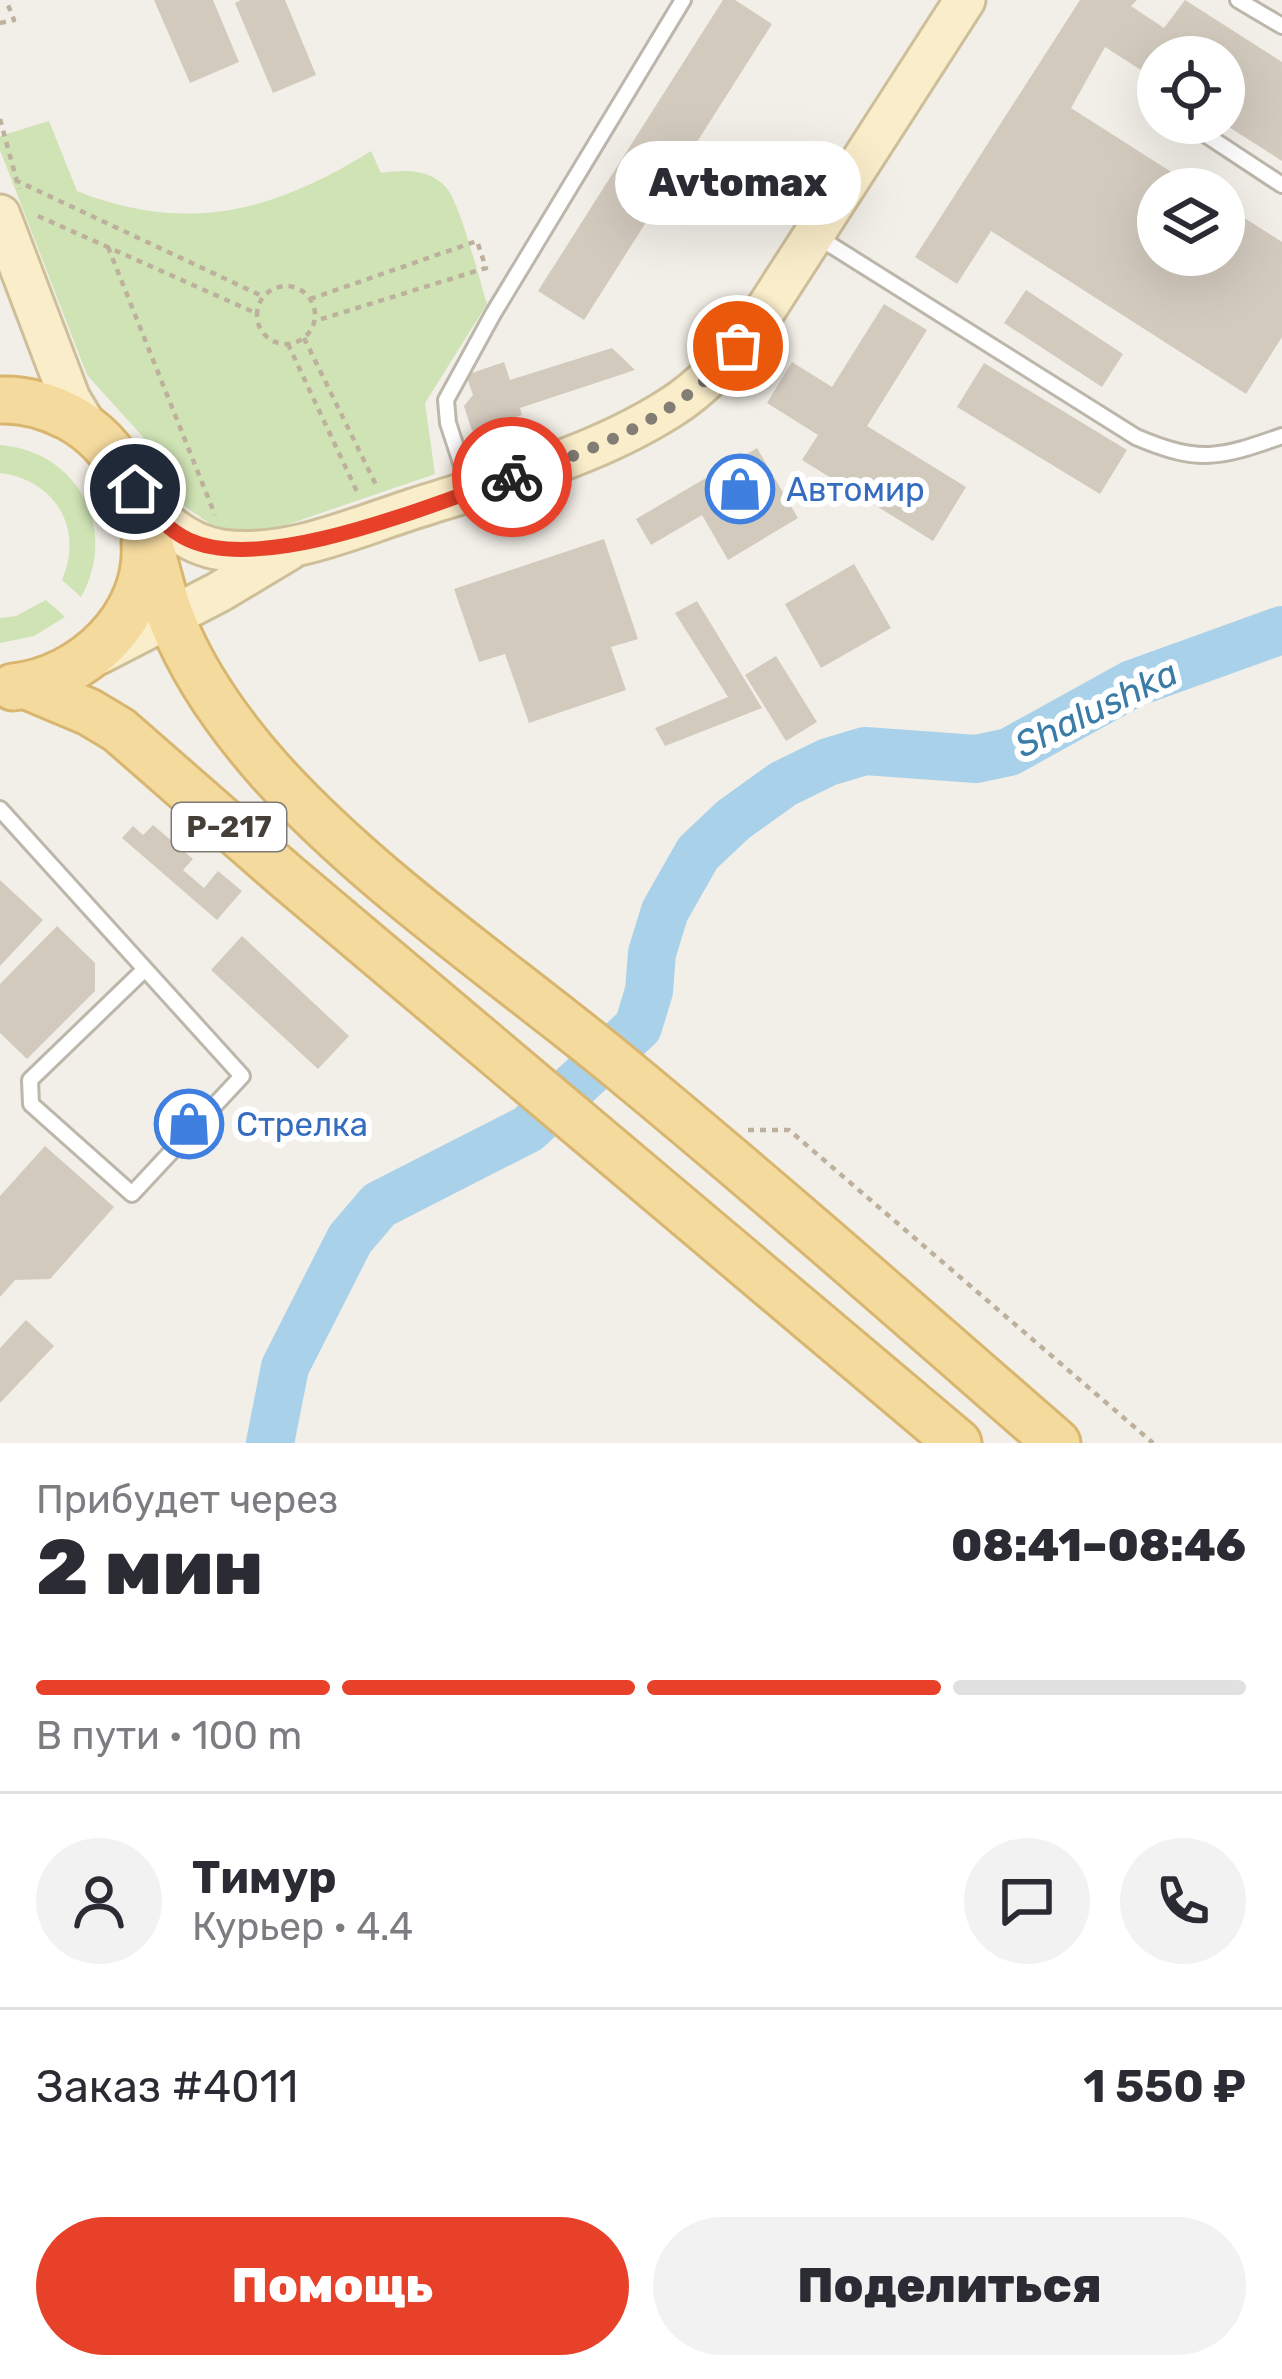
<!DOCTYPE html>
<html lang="ru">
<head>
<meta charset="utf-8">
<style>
  body { margin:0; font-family:Rubik,sans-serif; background:#f2f2f3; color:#2b2b33; height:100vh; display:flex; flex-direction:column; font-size:45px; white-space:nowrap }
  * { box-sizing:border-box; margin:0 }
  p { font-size:39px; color:#7c7c81 }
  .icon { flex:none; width:66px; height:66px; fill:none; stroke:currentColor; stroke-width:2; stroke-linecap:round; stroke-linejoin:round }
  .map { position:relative; height:1443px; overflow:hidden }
  .details { display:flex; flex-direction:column; background:#fff; flex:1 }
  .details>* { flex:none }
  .controls { position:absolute; left:1137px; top:36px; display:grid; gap:24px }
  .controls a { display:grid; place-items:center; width:108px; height:108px; border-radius:50%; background:#fff; box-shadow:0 12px 48px #0002; font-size:60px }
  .pin { position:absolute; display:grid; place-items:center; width:102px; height:102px; color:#fff; margin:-51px; border:6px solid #fff; border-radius:50%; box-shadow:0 3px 12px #0007 }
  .courier { position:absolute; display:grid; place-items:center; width:120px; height:120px; margin:-60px; border:9px solid #e7412a; border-radius:50%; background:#fff; color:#222; box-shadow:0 3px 15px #0007 }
  .bubble { position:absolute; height:84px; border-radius:42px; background:#fff; box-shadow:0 12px 48px #0002; font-size:39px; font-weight:800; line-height:84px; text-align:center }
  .headline em { font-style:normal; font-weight:800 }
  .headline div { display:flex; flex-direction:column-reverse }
  .headline { display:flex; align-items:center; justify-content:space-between; height:204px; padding:0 36px }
  h1 { font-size:78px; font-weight:800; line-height:90px }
  .bar { display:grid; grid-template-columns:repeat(4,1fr); gap:18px 12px; align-content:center; height:144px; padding:0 36px }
  .bar i { height:15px; border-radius:9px; background:#e1e1e2 }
  .bar .selected { background:#e7412a }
  .bar p { grid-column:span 4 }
  .line { display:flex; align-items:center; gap:30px; padding:0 36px; border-top:3px solid #e1e1e2 }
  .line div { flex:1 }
  .round { display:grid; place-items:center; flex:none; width:126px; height:126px; border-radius:63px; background:#f2f2f3 }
  .button { display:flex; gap:24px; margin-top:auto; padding:24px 36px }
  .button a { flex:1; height:138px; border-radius:72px; background:#e7412a; color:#fff; font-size:48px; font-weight:800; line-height:138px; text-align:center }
  .button a+a { background:#f2f2f3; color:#2b2b33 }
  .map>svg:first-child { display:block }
  .green { fill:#cfe3b4 }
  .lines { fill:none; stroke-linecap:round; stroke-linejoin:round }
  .river { stroke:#a9d1ea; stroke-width:48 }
  .building { fill:#d3cabe }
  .lane-casing { stroke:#bdb6ab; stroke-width:20 }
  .secondary-casing { stroke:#cebf9b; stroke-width:45 }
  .primary-casing { stroke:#d9b66f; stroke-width:51 }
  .path { stroke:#bdb19d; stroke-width:4.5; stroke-dasharray:6 6; stroke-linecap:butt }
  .lane { stroke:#fff; stroke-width:14 }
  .secondary { stroke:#faedca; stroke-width:39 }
  .primary { stroke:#f5da9e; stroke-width:45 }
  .done { stroke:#827d75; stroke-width:12; stroke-dasharray:0 21.6 }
  .route { stroke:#e7412a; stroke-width:15 }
  .labels { text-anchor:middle; stroke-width:12; stroke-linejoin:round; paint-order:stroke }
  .shield { fill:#fff; stroke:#7d7973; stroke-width:3 }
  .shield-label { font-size:30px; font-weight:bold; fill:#453f37 }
  .shop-label { font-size:33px; fill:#366cbe; stroke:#fff; text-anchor:start }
  .water-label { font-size:36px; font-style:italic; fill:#3a7ca7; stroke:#fff }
</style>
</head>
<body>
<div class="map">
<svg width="1282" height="1443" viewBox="0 0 1282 1443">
  <rect width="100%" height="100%" fill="#f2efe8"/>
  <path class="green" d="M49,121L77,191C187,235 275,211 371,151L381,173C403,170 427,168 445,186C460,201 479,279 487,304L425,403L435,474L248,538L223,533L183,505L144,438L87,375L0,150V136Z
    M0,445C78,451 119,529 81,597L62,580C84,529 56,480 0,473Z
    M46,600L65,617L34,636L0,643V618L16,616Z"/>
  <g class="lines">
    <path class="river" d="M270,1443L285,1367L350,1239L379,1205L528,1129L638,1027L649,991L652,953L665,911L698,853L733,820L783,784L828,762L865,751L976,759L1009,752L1132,684L1282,630"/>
  </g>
  <path class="building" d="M154,0H213L239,62L190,83Z
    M241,0H285L316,75L273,93L235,3Z
    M723,0H735L772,24L584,320L538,291Z
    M1080,0H1137L1131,6L1164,28L1185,0L1282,62V161L1224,124V57H1158V81L1105,47L1071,108L1198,189H1158V255H1224V205L1282,242V337L1246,394L991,231L957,284L915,257Z
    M1026,290L1123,354L1102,387L1004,323Z
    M884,304L927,330L867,426L966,487L933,541L802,460L818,435L767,403L792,362L832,387Z
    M612,348L635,370L520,408L522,415L472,431L464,406L473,395L466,375L504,362L510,380Z
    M984,363L1127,450L1100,494L957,407Z
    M757,448L798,518L728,560L702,515L651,545L636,519Z
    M604,539L638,639L611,647L626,690L529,723L505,654L479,662L454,589Z
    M854,564L891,628L821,668L785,604Z
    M697,601L762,708L665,746L655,728L728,697L675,613Z
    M776,656L817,722L786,741L745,675Z
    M153,825L193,859L183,870L204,888L218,871L242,891L217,920L122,838L133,826L143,835Z
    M0,880L43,920L0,966Z
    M57,926L95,963V991L27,1059L0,1033V984Z
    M242,936L349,1036L318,1069L211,970Z
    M45,1146L114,1207L50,1279L15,1280L0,1297V1196Z
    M26,1320L54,1346L0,1403V1348Z"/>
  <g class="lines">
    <defs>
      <path id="lane" d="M1238,0L1282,26
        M1152,99L1158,103
        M1188,123L1282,185
        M818,237L1136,437C1199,464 1220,458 1282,436
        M470,490L448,423L446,400L493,314L683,0
        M0,809L242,1076L132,1194L31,1104L30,1080L145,969"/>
      <path id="secondary" d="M0,215L70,399L87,427
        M135,489C159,519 183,544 222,550C288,559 355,527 416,508C503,480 593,457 670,408C704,387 730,356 755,326L965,0
        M99,654L219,592L289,550"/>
      <path id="primary" d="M0,400C25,399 48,406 69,417C148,460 143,546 172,620C194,676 231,727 271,772C368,879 497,967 610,1059C762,1184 909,1314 1057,1443
        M27,686L89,712L119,730L286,876L958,1443
        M13,687C83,680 150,617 145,543"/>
    </defs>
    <use href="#lane" class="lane-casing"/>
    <use href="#secondary" class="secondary-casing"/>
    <use href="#primary" class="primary-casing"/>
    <path class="path" d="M0,23L14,20L6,0
      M0,119L19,189
      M15,180L264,297
      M38,216L258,314
      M108,247L215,515
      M257 315a29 29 0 1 1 58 0a29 29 0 1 1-58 0Z
      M310,299L477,241L486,268L315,321
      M304,338L376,485
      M288,344L359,496
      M748,1130H789L1153,1443"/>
    <use href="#lane" class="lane"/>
    <use href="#secondary" class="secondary"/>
    <use href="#primary" class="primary"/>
  </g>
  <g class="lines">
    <path class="done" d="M512,477C596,450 682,416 738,346"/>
    <path class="route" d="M135,489C151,509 165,529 189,540C266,575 432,504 512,477"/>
  </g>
  <defs>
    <symbol id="shop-ring" viewBox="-11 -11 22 22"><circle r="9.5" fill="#fff" stroke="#3f7fe0" stroke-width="1.5"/><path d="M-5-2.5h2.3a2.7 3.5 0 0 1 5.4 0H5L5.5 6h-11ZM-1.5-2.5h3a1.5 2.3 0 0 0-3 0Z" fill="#3f7fe0"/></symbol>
  </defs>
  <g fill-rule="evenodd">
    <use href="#shop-ring" x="702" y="451" width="76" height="76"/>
    <use href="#shop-ring" x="151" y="1086" width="76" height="76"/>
  </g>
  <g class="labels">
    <rect class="shield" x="172" y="803" width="114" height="48" rx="9"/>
    <g class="shield-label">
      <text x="229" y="837">Р-217</text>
    </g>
    <g class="shop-label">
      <text x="786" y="501">Автомир</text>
      <text x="236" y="1136">Стрелка</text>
    </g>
    <g class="water-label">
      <text transform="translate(1096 708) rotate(-26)" y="13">Shalushka</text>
    </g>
  </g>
</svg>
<div class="controls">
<a><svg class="icon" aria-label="locate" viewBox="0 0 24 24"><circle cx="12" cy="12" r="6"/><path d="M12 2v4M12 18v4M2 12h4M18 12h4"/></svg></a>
<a><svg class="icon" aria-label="layers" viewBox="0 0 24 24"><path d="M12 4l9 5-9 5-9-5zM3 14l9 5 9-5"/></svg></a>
</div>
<div class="pin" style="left:738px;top:346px;background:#ea580c"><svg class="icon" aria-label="bag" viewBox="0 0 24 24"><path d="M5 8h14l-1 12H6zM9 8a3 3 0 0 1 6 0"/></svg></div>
<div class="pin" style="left:135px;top:489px;background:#1f2937"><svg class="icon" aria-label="home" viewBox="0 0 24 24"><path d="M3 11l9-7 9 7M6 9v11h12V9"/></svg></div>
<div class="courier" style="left:512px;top:477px"><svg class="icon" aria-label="bike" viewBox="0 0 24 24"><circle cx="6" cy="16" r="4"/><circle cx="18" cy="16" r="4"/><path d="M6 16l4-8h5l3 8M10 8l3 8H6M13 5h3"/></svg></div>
<div class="bubble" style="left:615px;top:141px;width:246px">Avtomax</div>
</div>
<section class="details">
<div class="headline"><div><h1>2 мин</h1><p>Прибудет через</p></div><em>08:41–08:46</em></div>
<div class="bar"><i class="selected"></i><i class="selected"></i><i class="selected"></i><i></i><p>В пути · 100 m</p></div>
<div class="line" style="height:216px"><a class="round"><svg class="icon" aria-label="person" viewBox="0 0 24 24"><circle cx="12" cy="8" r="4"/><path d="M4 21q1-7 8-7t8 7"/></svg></a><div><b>Тимур</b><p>Курьер · 4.4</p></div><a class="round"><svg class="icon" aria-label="chat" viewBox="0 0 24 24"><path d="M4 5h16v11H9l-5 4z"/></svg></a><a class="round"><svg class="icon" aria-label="phone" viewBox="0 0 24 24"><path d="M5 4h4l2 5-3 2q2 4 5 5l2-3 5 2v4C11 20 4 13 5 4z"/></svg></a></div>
<div class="line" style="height:156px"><div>Заказ #4011</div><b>1 550 ₽</b></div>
<div class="button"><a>Помощь</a><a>Поделиться</a></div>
</section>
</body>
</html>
